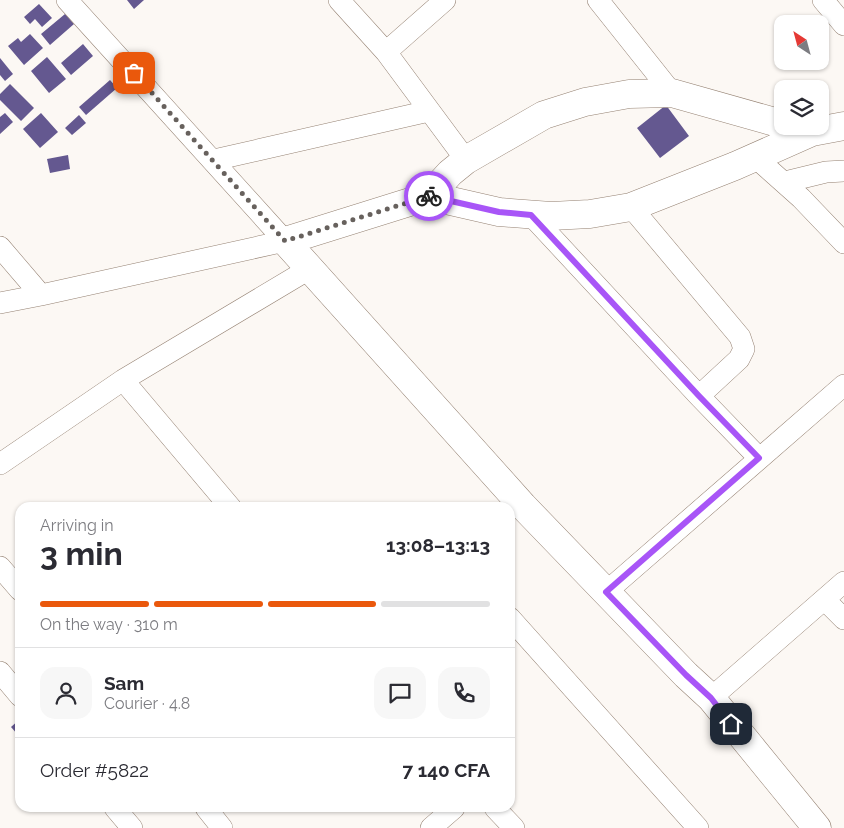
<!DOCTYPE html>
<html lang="en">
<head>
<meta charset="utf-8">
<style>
  body { margin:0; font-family:Raleway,sans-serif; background:#f7f7f7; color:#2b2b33; height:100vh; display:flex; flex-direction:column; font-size:19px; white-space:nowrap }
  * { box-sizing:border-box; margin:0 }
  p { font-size:16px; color:#7c7c81 }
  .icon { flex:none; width:28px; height:28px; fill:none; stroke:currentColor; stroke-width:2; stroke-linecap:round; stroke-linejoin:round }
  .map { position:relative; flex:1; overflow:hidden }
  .details { position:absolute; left:15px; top:502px; width:500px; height:310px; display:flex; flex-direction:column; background:#fff; border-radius:15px; box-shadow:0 1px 4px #0004 }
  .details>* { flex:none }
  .needle { width:32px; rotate:324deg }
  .tools { position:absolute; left:774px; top:15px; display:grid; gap:10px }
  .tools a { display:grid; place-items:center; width:55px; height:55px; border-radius:10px; background:#fff; box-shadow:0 1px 4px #0004; font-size:25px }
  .pin { position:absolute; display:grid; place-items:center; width:42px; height:42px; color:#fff; margin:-21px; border-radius:10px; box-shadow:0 2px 8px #0006 }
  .courier { position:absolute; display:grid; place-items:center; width:50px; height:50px; margin:-25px; border:4px solid #a855f7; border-radius:50%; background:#fff; color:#222; box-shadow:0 1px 6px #0007 }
  .head em { font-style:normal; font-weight:700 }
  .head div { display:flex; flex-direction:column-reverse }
  .head { display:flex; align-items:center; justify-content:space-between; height:85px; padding:0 25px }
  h1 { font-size:32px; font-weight:700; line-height:38px }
  .bar { display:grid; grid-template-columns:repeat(4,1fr); gap:8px 5px; align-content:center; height:60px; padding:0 25px }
  .bar i { height:6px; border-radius:4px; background:#e1e1e2 }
  .bar .selected { background:#ea580c }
  .bar p { grid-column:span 4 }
  .line { display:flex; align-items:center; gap:12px; padding:0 25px; border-top:1px solid #e1e1e2 }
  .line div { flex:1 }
  .round { display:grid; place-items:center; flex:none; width:52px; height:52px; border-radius:15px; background:#f7f7f7 }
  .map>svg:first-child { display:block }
  .building { fill:#645890 }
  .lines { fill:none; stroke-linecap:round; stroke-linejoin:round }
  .street-casing { stroke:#958273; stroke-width:22 }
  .secondary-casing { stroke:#958273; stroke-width:29 }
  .street { stroke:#fff; stroke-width:21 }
  .secondary { stroke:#fff; stroke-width:28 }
  .done { stroke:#67615d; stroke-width:5; stroke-dasharray:0 9 }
  .route { stroke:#a855f7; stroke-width:6 }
</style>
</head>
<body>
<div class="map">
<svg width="844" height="828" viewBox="0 0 844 828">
  <rect width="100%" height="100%" fill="#fcf8f4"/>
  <path class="building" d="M127,0H144L134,9Z
    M39,4L52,18L42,27L35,19L30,24L24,17Z
    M65,14L74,24L50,45L41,34Z
    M30,34L43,48L24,65L8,46L18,38L21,42Z
    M83,44L93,56L71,75L61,63Z
    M47,57L66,79L49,93L31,71Z
    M0,58L13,74L5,81L0,75Z
    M110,80L117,88L86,115L79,107Z
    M10,84L34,108L21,121L0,100V94Z
    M666,105L689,136L660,158L637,128Z
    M5,113L13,122L0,134V117Z
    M41,113L58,132L40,148L23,129Z
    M79,115L86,123L72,135L65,128Z
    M68,155L70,169L50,173L47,159Z
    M20,719V734L18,735L11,727Z"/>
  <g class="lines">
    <defs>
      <path id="street" d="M339,0L386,52L466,160
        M598,0L672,93
        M823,0L844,25
        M386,52L445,0
        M755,157L801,198L844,243
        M214,160L429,111
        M785,182L826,172L844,171
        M631,207L740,337L744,349L739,359L699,396
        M531,215L699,396L759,458
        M0,247L41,295
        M0,303L41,295L285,241L67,0
        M123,380L231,508
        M0,464L123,380L309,269
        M0,567L20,590
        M606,592L844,385
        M825,600L844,619
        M510,618L698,828
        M0,672L20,696
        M711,698L844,582
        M115,808L132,828
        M206,808L222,828
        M495,808L514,828
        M431,828L454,808"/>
      <path id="secondary" d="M429,196L450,173L466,160L544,115L585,102L629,94L672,93L782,124
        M817,828L711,698L686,675L523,506L285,241L429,196L499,212L551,216L590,214L631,207L735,166L812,132L844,126"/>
    </defs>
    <use href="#street" class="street-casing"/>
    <use href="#secondary" class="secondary-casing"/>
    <use href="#street" class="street"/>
    <use href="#secondary" class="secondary"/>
  </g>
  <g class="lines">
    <path class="done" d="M134,73L285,241L429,196"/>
    <path class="route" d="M429,196L499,212L531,215L699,396L759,458L606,592L686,675L711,698L731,724"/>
  </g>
</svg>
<div class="tools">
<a><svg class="needle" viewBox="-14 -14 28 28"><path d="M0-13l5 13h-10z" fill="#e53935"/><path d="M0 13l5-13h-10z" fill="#7c7c81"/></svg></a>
<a><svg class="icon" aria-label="layers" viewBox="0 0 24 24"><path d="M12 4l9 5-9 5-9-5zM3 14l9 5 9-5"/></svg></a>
</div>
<div class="pin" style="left:134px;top:73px;background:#ea580c"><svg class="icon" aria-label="bag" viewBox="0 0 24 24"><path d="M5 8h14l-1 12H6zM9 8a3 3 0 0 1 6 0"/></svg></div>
<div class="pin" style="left:731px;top:724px;background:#1f2937"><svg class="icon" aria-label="home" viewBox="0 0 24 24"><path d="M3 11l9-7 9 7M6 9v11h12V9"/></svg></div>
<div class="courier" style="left:429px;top:196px"><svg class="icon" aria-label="bike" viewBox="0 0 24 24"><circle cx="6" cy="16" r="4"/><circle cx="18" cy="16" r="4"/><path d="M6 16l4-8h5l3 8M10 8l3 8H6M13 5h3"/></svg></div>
<section class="details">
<div class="head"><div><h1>3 min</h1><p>Arriving in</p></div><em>13:08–13:13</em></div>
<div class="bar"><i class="selected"></i><i class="selected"></i><i class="selected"></i><i></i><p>On the way · 310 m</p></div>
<div class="line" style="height:90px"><a class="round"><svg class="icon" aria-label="person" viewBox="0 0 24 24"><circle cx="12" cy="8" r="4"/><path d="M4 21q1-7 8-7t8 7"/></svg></a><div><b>Sam</b><p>Courier · 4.8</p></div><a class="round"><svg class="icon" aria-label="chat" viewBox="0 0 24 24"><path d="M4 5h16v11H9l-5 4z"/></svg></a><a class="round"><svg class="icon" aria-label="phone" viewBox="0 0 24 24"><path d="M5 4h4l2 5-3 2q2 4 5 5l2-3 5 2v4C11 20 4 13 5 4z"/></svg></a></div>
<div class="line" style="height:65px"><div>Order #5822</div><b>7 140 CFA</b></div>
</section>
</div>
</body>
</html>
